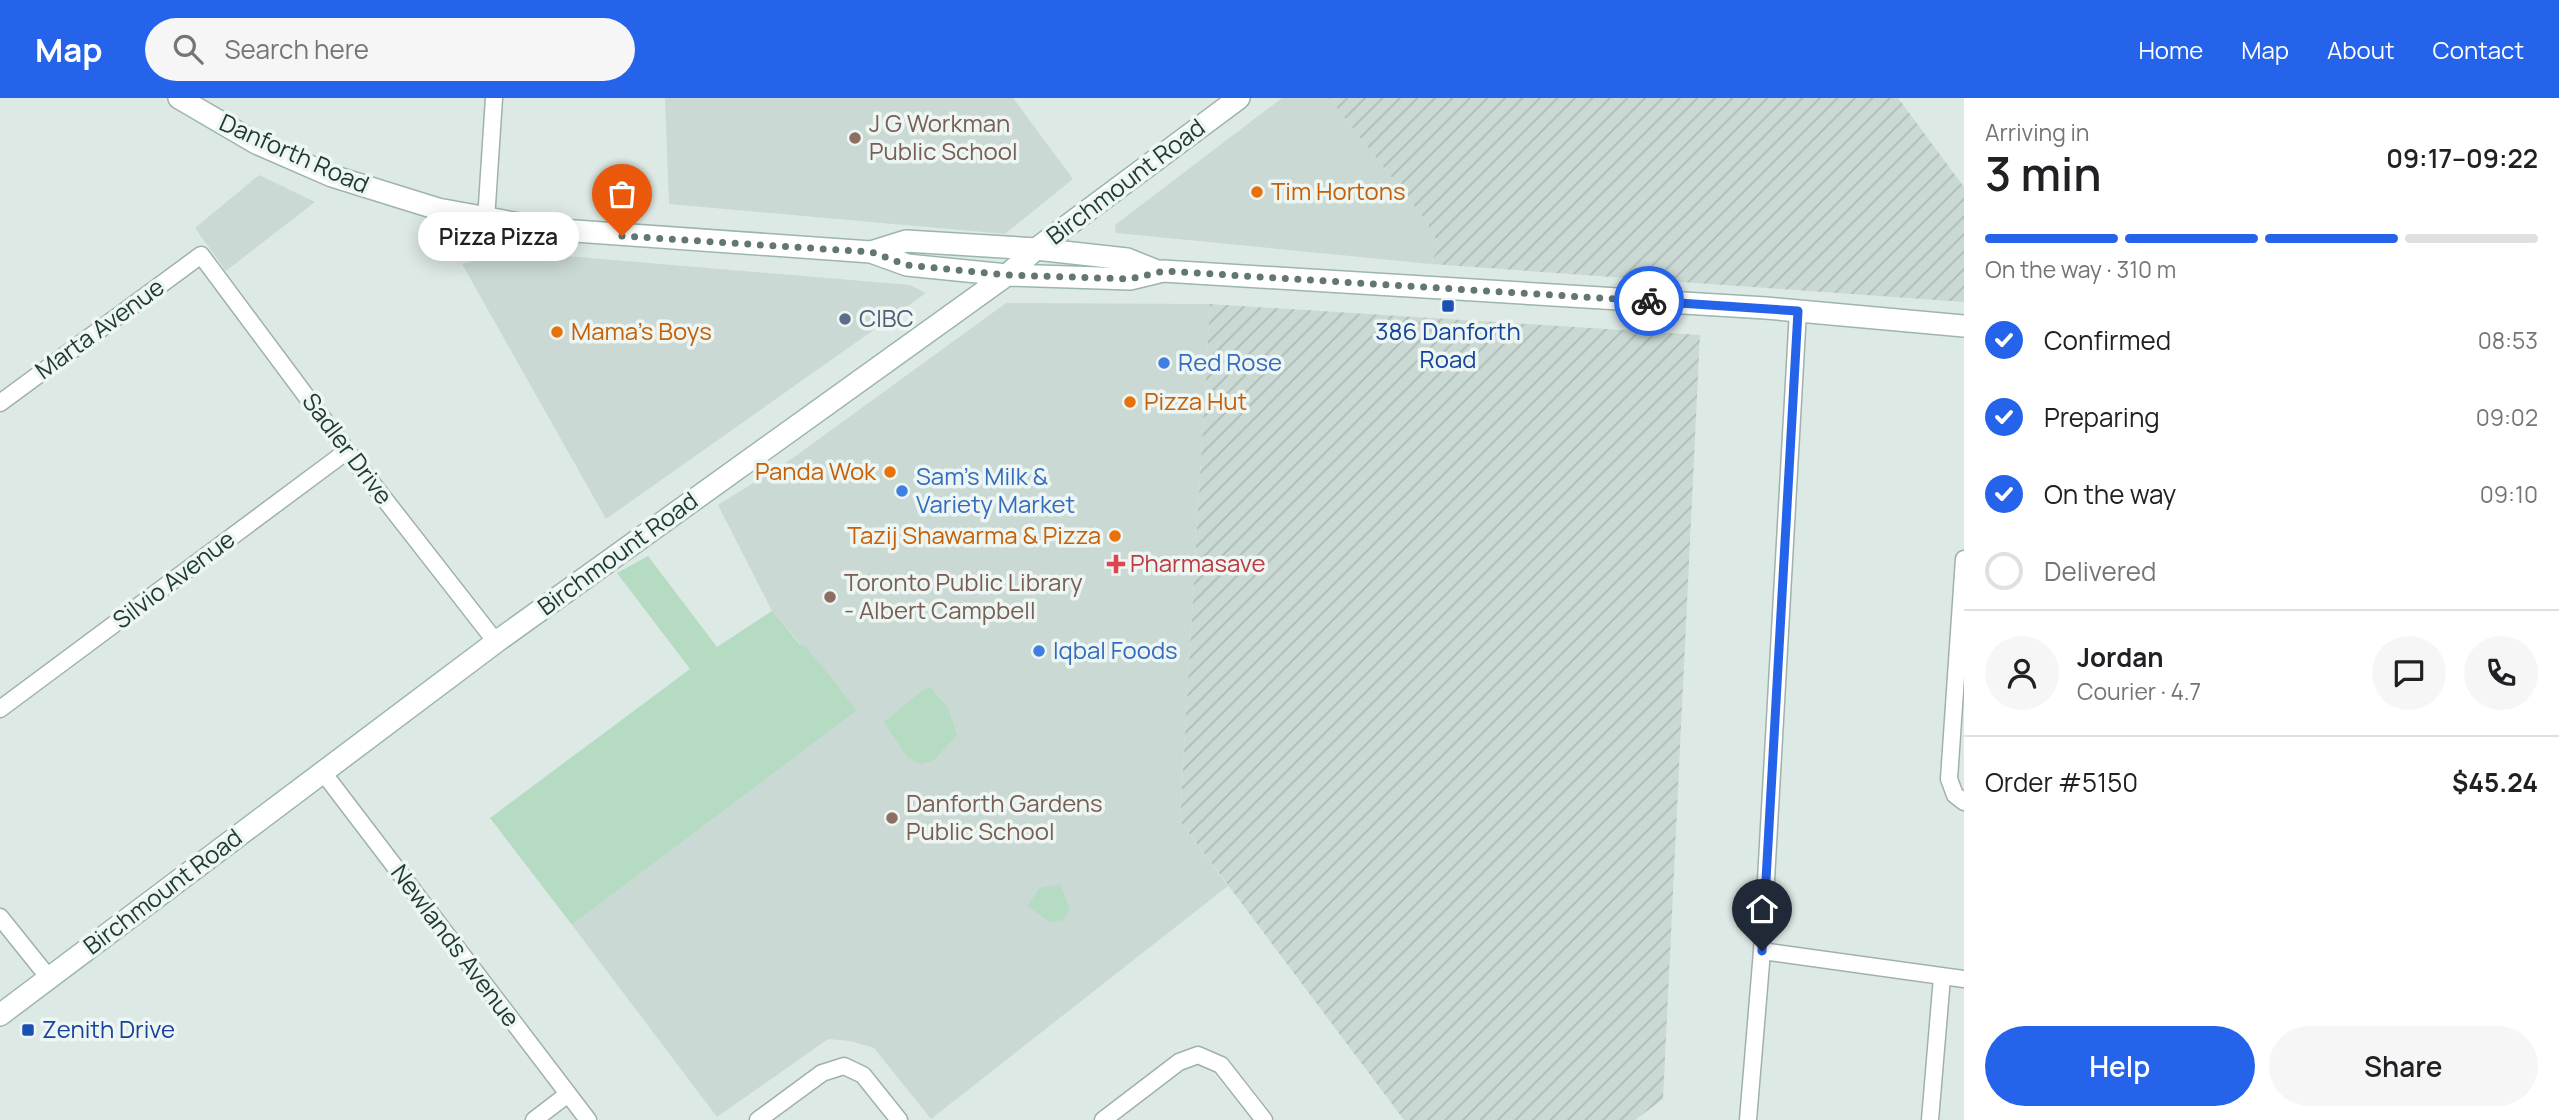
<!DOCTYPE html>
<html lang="en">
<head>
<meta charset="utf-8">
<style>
  body { margin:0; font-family:Manrope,sans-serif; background:#f6f6f6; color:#202124; height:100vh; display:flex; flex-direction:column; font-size:26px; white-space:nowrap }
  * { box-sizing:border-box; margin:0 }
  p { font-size:23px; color:#757577 }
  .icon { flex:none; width:38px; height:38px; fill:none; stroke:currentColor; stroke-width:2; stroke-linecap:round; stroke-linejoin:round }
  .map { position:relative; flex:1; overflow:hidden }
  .details { display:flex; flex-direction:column; background:#fff; width:595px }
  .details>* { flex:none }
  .pin { position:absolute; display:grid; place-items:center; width:60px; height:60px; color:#fff; margin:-72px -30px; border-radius:50% 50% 50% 0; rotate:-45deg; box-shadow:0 0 7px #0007 }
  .pin .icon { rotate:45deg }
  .courier { position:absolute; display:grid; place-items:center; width:70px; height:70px; margin:-35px; border:5px solid #2563eb; border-radius:50%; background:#fff; color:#222; box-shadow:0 2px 9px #0007 }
  .bubble { position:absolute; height:49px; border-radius:24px; background:#fff; box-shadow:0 4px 18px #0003; font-size:23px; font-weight:600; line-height:49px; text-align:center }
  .summary em { font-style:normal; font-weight:600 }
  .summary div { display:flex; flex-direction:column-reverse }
  .summary { display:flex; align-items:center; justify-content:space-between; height:119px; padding:0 21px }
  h1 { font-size:46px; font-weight:600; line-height:52px }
  .bar { display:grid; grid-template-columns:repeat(4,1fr); gap:10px 7px; align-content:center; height:84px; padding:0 21px }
  .bar i { height:9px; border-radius:5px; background:#e0e0e0 }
  .bar .selected { background:#2563eb }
  .bar p { grid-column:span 4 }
  .line { display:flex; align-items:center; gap:18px; padding:0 21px; border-top:2px solid #e0e0e0 }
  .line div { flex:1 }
  .round { display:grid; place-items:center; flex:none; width:74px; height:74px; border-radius:37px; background:#f6f6f6 }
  ol { padding:0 21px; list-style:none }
  li { display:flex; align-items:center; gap:21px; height:77px }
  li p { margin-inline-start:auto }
  li .icon { padding:7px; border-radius:50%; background:#2563eb; color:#fff; stroke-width:4 }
  li:last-child { color:#757577 }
  li i { width:38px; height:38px; border:4px solid #e0e0e0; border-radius:50% }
  .action { display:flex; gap:14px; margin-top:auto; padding:14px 21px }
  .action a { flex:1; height:80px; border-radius:42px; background:#2563eb; color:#fff; font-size:28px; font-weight:600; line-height:80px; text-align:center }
  .action a+a { background:#f6f6f6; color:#202124 }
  header { display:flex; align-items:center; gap:42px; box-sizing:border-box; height:98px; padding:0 35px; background:#2563eb; color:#fff }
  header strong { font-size:33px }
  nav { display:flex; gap:38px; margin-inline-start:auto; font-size:24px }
  .search { width:490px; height:63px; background:#f6f6f6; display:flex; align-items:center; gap:18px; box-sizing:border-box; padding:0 24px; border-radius:38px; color:#757577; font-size:26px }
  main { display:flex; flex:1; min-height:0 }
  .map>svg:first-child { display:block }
  .built { fill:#cbd9d4 }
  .industrial { fill:url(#industrial-furrows) }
  .park { fill:#b5dbc2 }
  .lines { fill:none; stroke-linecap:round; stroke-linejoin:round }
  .minor-casing { stroke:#a0b1ac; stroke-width:19 }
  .secondary-casing { stroke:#9cb5ae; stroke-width:24 }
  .minor { stroke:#fff; stroke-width:16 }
  .secondary { stroke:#fff; stroke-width:21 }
  .done { stroke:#627772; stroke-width:7; stroke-dasharray:0 12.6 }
  .route { stroke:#2563eb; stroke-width:9 }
  .education-dot { fill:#8d6e63; stroke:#edf6f2; stroke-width:2.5 }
  .food-dot { fill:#e8710a; stroke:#edf6f2; stroke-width:2.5 }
  .transit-dot { fill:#1a4fb4; stroke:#edf6f2; stroke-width:2.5 }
  .service-dot { fill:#5c6f8a; stroke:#edf6f2; stroke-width:2.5 }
  .shop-dot { fill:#3f7fe0; stroke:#edf6f2; stroke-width:2.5 }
  .health-dot { fill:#e0444e; stroke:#edf6f2; stroke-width:2.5 }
  .labels { text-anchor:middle; stroke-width:7; stroke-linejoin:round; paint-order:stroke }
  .education-label { font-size:24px; fill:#785e54; stroke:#edf6f2; text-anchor:start }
  .street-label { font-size:24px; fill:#1f3934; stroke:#edf6f2 }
  .food-label { font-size:24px; fill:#c56008; stroke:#edf6f2; text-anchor:start }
  .service-label { font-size:24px; fill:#4e5e75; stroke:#edf6f2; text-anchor:start }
  .transit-label { font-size:24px; fill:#164399; stroke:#edf6f2 }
  .shop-label { font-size:24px; fill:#366cbe; stroke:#edf6f2; text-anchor:start }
  .health-label { font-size:24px; fill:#be3a42; stroke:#edf6f2; text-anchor:start }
</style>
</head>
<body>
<header>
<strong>Map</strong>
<div class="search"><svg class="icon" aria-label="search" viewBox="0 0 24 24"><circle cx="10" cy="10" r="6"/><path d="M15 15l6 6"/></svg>Search here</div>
<nav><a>Home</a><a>Map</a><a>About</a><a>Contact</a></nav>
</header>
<main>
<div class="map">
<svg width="1964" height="1022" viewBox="0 0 1964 1022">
  <defs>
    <pattern id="industrial-furrows" width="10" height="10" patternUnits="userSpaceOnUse" patternTransform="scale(1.75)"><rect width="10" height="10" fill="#cbd9d4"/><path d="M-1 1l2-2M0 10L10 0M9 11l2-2" fill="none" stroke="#aebbb7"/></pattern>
  </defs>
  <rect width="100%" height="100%" fill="#dde9e5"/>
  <path class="built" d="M665,0H1013L1073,81L1005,136L669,106Z
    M1282,0H1329L1426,123L1439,147L1431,166L1116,135L1115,127Z
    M259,77L315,104L226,173L195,130Z
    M507,153L910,187L926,195L606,421L462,166Z
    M1006,205L1210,206L1180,723L1228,788L931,1021L874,950L850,943L828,941L717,1019L572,827L856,612L772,513L718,407L790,362Z"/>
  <path class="industrial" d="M1329,0H1898L1964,89V204L1431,166L1439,147L1426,123Z
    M1210,206L1700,237L1663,1001L1635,1022H1404L1180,723Z"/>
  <path class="park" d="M648,458L717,549L772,513L800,547L802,546C823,567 838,590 857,612L572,827L490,720L690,571L617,475Z
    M930,589L948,610L957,637L934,662L921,666L907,659L884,624L923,592Z
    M1060,786L1070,812L1063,822L1050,824L1027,808L1040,790Z"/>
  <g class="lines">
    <defs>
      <path id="minor" d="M486,122L494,0
        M0,305L201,157L347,353L496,544
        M1964,461L1949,681L1955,697L1964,704
        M0,611L347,353
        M322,673L588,1022
        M0,819L49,880
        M1762,853L1964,881
        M534,1022L568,996
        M758,1022L822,975L844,968L863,977L899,1022
        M1103,1022L1179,964L1198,957L1221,967L1264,1022
        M1748,1022L1762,853L1798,213
        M1930,1022L1942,879"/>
      <path id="secondary" d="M179,0L256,45L332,78L438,111L547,131L871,154L907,167L1007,177L1130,181L1163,173L1766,210L1964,228
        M871,154L906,143L1036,151L1127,161L1157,173
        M0,917L496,544L1007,177L1036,151L1239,0"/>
    </defs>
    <use href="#minor" class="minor-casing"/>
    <use href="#secondary" class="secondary-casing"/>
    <use href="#minor" class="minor"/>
    <use href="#secondary" class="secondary"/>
  </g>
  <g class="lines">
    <path class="done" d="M622,138L871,154L907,167L1007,177L1130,181L1164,173L1649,203"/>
    <path class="route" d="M1649,203L1798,213L1762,853"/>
  </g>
  <g class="education-dot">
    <circle cx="855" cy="40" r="7"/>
    <circle cx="830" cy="499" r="7"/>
    <circle cx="892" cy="720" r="7"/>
  </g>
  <g class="food-dot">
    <circle cx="1257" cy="94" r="7"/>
    <circle cx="557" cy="234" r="7"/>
    <circle cx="1130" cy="304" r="7"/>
    <circle cx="890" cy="374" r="7"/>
    <circle cx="1115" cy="438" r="7"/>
  </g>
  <g class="transit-dot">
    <rect x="1441" y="201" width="14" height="14" rx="3.5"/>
    <rect x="21" y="925" width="14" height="14" rx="3.5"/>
  </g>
  <circle class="service-dot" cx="845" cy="221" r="7"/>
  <g class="shop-dot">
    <circle cx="1164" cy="265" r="7"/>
    <circle cx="902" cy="393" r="7"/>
    <circle cx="1039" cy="553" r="7"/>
  </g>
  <path class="health-dot" d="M1112.5 455.5h7v7h7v7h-7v7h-7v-7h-7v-7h7z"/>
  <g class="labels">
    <g class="education-label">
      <text x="869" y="34">J G Workman<tspan x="869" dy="28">Public School</tspan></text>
      <text x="844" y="493">Toronto Public Library<tspan x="844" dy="28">- Albert Campbell</tspan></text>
      <text x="906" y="714">Danforth Gardens<tspan x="906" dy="28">Public School</tspan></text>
    </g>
    <g class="street-label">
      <text transform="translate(294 56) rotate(24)" y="8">Danforth Road</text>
      <text transform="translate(1126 84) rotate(-37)" y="8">Birchmount Road</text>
      <text transform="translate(100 231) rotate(-36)" y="8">Marta Avenue</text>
      <text transform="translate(347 351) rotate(53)" y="8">Sadler Drive</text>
      <text transform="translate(618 456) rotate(-36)" y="8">Birchmount Road</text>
      <text transform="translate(174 482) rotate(-37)" y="8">Silvio Avenue</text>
      <text transform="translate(163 794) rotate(-37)" y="8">Birchmount Road</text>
      <text transform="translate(455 848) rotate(53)" y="8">Newlands Avenue</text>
    </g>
    <g class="food-label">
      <text x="1271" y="102">Tim Hortons</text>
      <text x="571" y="242">Mama's Boys</text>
      <text x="1144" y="312">Pizza Hut</text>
      <text x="876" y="382" text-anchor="end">Panda Wok</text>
      <text x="1101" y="446" text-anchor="end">Tazij Shawarma &amp; Pizza</text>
    </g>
    <g class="service-label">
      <text x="859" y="229">CIBC</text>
    </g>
    <g class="transit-label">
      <text x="1448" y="242">386 Danforth<tspan x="1448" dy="28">Road</tspan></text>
      <text x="42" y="940" text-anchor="start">Zenith Drive</text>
    </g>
    <g class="shop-label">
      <text x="1178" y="273">Red Rose</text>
      <text x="916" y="387">Sam's Milk &amp;<tspan x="916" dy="28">Variety Market</tspan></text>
      <text x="1053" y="561">Iqbal Foods</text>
    </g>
    <g class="health-label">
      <text x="1130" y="474">Pharmasave</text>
    </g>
  </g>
</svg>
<div class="pin" style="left:622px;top:138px;background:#ea580c"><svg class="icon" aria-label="bag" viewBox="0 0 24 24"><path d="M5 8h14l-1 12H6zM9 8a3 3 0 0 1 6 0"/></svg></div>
<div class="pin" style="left:1762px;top:853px;background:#1f2937"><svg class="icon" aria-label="home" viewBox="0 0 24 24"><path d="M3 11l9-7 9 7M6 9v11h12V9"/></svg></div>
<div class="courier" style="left:1649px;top:203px"><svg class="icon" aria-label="bike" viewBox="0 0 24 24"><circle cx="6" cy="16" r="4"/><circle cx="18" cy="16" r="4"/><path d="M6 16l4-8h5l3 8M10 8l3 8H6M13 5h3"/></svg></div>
<div class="bubble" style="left:418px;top:114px;width:161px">Pizza Pizza</div>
</div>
<section class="details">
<div class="summary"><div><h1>3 min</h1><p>Arriving in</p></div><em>09:17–09:22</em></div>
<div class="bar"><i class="selected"></i><i class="selected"></i><i class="selected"></i><i></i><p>On the way · 310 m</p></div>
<ol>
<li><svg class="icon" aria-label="check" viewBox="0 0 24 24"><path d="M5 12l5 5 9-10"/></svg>Confirmed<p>08:53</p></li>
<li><svg class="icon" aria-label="check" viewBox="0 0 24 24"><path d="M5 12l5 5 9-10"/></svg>Preparing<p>09:02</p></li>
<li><svg class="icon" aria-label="check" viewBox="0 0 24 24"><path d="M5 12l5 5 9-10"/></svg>On the way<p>09:10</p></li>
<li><i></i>Delivered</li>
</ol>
<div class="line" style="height:126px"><a class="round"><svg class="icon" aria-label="person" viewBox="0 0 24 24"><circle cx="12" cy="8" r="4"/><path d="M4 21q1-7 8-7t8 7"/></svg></a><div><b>Jordan</b><p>Courier · 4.7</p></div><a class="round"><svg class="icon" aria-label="chat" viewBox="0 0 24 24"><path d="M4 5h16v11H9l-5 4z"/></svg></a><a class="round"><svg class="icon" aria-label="phone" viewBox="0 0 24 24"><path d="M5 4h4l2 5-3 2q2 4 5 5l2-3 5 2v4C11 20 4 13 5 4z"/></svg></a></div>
<div class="line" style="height:91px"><div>Order #5150</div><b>$45.24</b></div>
<div class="action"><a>Help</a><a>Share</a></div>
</section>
</main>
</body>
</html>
